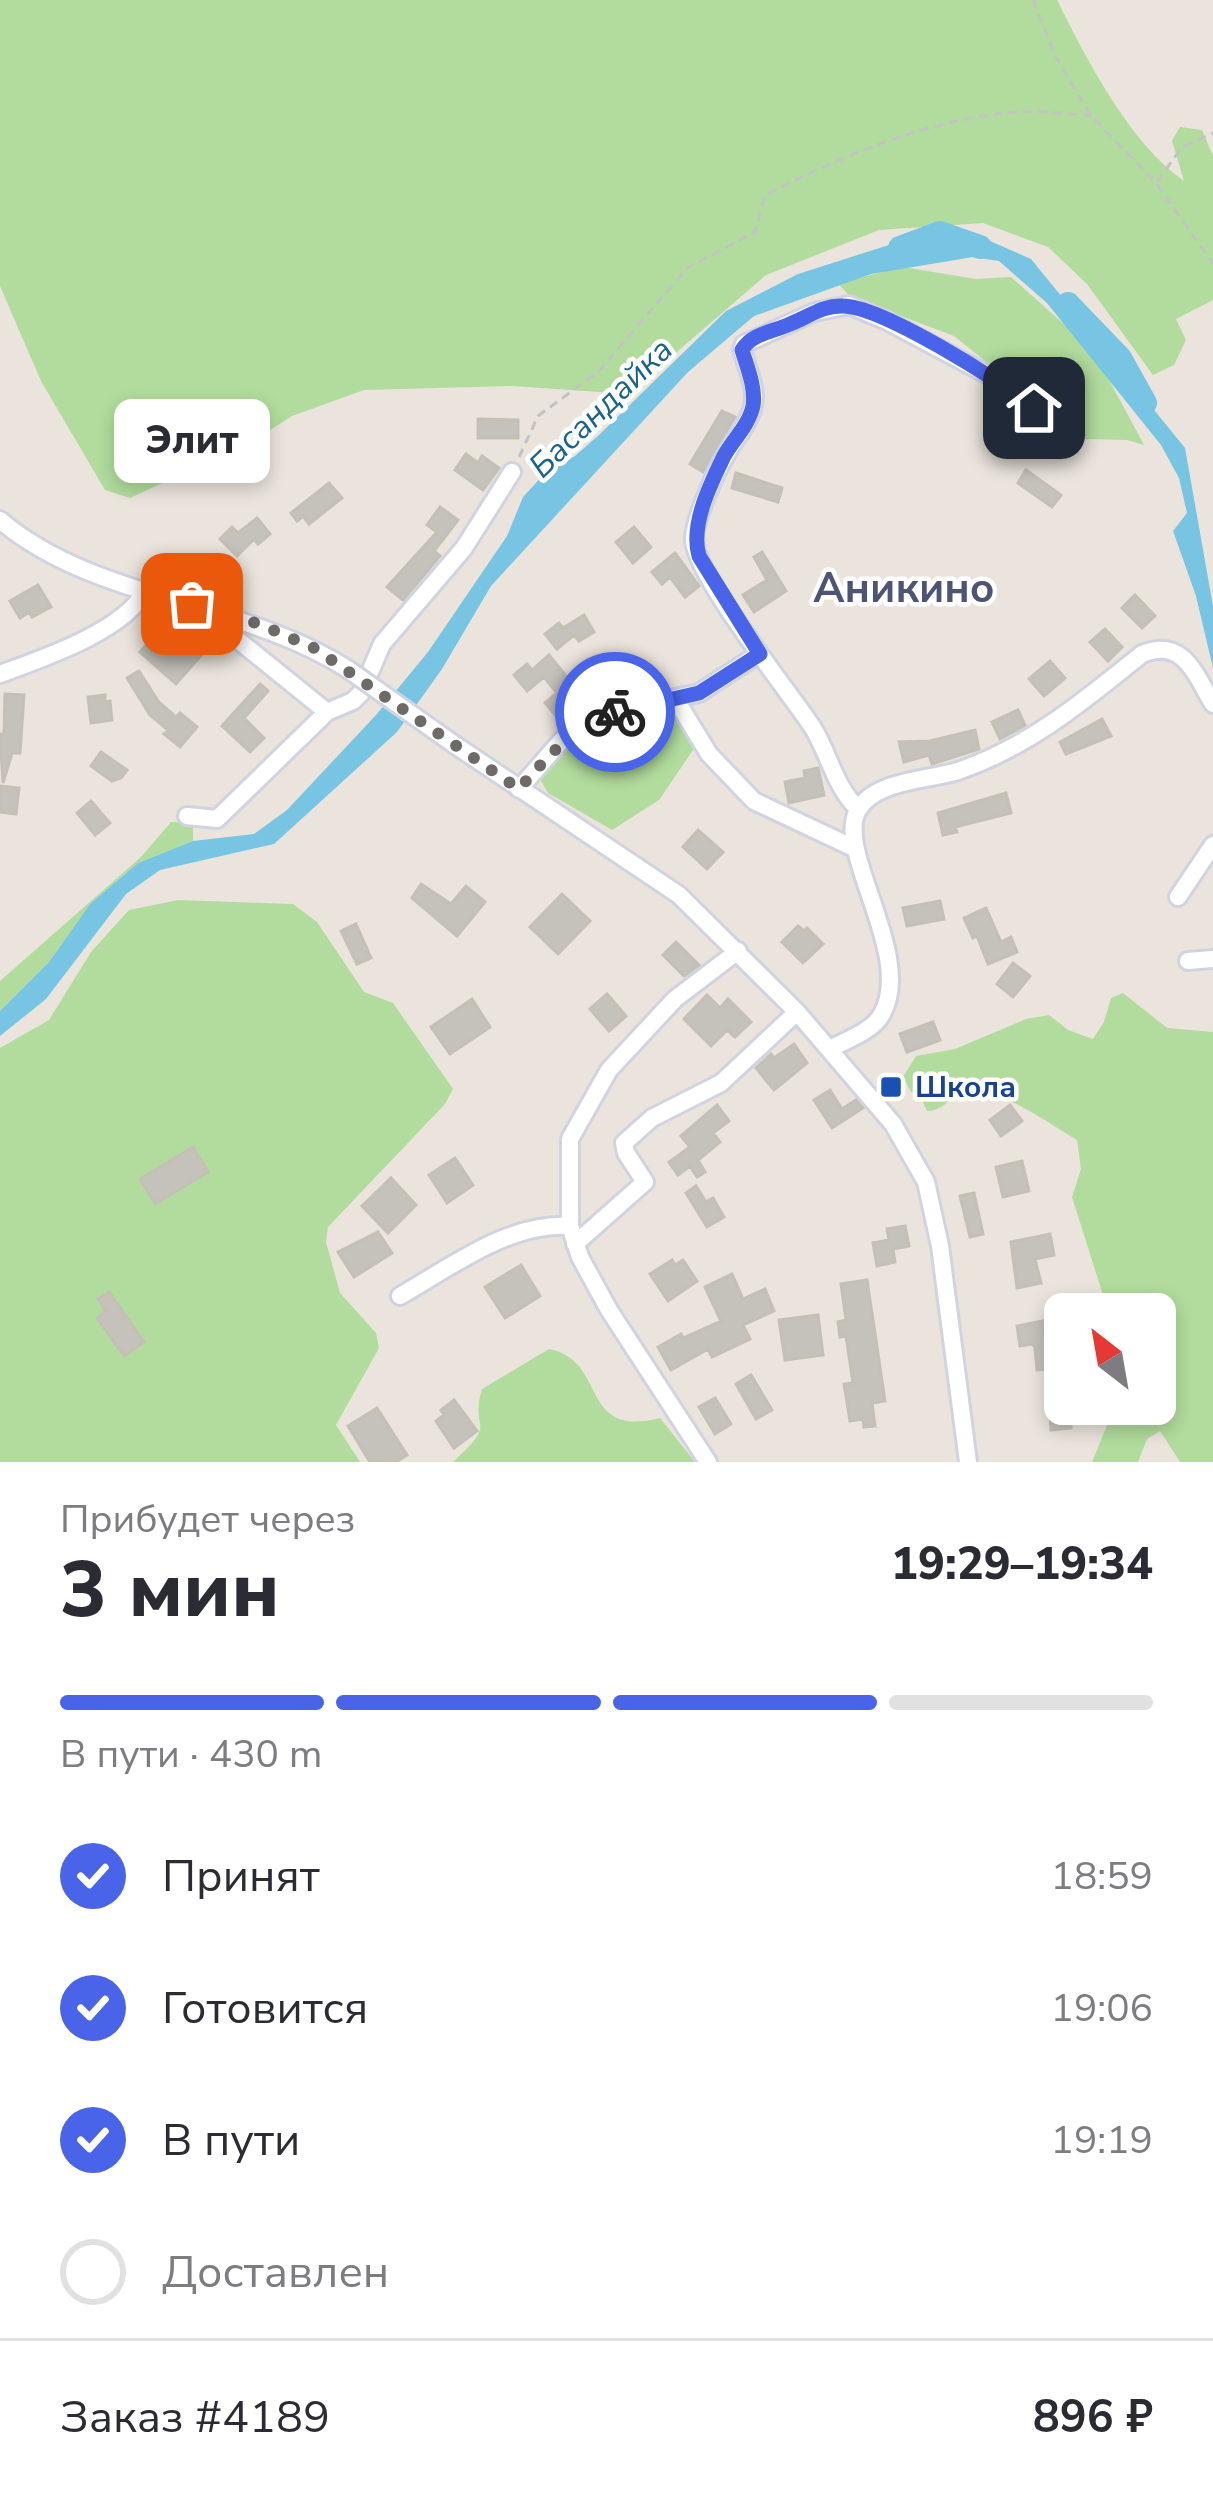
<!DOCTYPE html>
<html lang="ru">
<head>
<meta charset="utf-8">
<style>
  body { margin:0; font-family:"Nunito Sans",sans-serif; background:#f2f2f3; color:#2b2b33; height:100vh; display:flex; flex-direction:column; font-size:45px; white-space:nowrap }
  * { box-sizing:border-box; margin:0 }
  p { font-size:39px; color:#7c7c81 }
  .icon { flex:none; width:66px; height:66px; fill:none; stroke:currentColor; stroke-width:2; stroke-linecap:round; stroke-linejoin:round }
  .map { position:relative; height:1462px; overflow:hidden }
  .details { display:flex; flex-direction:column; background:#fff; flex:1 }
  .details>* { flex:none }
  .needle { width:78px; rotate:329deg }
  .controls { position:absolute; left:1044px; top:1293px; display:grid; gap:24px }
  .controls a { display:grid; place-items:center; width:132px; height:132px; border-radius:18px; background:#fff; box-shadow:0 6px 18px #0003; font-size:60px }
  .pin { position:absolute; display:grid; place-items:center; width:102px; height:102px; color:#fff; margin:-51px; border-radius:24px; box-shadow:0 6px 18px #0006 }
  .courier { position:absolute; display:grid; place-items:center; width:120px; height:120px; margin:-60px; border:9px solid #4964e9; border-radius:50%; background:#fff; color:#222; box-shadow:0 3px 15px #0007 }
  .bubble { position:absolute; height:84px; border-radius:18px; background:#fff; box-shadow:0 6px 18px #0003; font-size:39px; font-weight:800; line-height:84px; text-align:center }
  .summary em { font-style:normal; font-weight:800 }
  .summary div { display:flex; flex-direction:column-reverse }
  .summary { display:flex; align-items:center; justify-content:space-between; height:204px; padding:0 60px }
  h1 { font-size:78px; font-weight:800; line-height:90px }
  .bar { display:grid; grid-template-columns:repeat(4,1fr); gap:18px 12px; align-content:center; height:144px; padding:0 60px }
  .bar i { height:15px; border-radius:9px; background:#e1e1e2 }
  .bar .current { background:#4964e9 }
  .bar p { grid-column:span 4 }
  .line { display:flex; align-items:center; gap:30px; padding:0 60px; border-top:3px solid #e1e1e2 }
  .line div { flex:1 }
  ol { padding:0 60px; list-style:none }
  li { display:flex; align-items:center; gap:36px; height:132px }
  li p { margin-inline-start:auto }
  li .icon { padding:12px; border-radius:50%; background:#4964e9; color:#fff; stroke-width:4 }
  li:last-child { color:#7c7c81 }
  li i { width:66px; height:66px; border:6px solid #e1e1e2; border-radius:50% }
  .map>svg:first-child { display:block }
  .green { fill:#b1dc9d }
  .water { fill:#77c5e3 }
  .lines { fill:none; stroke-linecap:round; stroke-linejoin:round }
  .river { stroke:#77c5e3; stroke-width:24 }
  .building { fill:#c5c1bb; stroke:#c5c0b6; stroke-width:3 }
  .minor-casing { stroke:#d1d4e0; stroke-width:22 }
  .path { stroke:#c3c3c3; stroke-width:3; stroke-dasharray:9 6; stroke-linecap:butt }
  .minor { stroke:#fff; stroke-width:16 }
  .minor-bridge-casing { stroke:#d1d4e0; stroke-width:22; stroke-linecap:butt }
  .minor-bridge { stroke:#fff; stroke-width:16 }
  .done { stroke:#6d6a68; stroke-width:12; stroke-dasharray:0 21.6 }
  .route { stroke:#4964e9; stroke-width:15 }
  .transit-dot { fill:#1a4fb4; stroke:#fff; stroke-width:4.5 }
  .labels { text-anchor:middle; stroke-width:9; stroke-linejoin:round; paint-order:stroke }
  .transit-label { font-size:30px; font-weight:bold; fill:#164399; stroke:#fff; text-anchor:start }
  .water-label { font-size:33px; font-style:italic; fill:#19638d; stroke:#fff }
  .district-label { font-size:42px; font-weight:bold; fill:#4d5475; stroke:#fff }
</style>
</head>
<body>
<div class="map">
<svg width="1213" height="1462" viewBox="0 0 1213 1462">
  <rect width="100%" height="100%" fill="#eae4dc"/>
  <path class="green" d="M0,0H1057C1086,58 1129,143 1184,181L1172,141L1180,127L1202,130L1213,156V300L1176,319L1186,340L1174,365L1153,375L1087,284L1048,247L983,223L879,230L766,275L628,394L512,386L364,390L292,416L255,440L130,498L105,490L41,381L0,286Z
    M903,267L976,279L1011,277L1074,333L1100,363L1144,445L1127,440L1085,439L1035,393L999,372L954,336L851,297L837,283Z
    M659,704L682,722L695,747L659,800L612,830L548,793L540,779C581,727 599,725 659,704Z
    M171,822L193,823V841L138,863L90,904L49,962L0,1011V981L141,857Z
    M178,900L293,904L317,922L364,992L393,1003L453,1089L445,1104L328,1227L326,1242L340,1293L376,1333L379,1348L336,1425L360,1462H0V1048L49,1020L91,952L129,910Z
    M1123,993L1167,1028L1213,1032V1462H1180L1160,1431L1147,1439L1138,1462H1092L1110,1418L1111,1404H1155V1314H1109L1072,1197L1081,1169L1077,1140C1048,1124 994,1081 961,1094C947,1099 943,1111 927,1111L922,1100L929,1095L928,1087L911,1092L903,1077L916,1056L955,1049L1026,1019L1049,1015L1068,1030L1093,1039L1104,1022L1111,998Z
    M549,1349C609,1361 578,1439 660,1418L695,1462H453C500,1419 469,1433 482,1389Z"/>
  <path class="water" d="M914,237L983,238L1031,259L1185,448L1213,606V668L1196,596L1173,531L1187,513L1179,478L1161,445L1047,303L999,261L973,257L871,274L754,316L688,372L491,586L442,669L397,732L274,844L160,870L126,894L46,999L0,1036V1011L49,962L90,904L138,863L193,841L254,834L287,810L376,715L428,652L507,536L523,497L547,471L575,456L599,435L726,311L798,274Z"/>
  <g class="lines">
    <path class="river" d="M900,248L940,233L980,247
      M1068,304L1120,358L1145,403"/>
  </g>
  <path class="building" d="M722,411L735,417L703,472L690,464Z
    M478,419L518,420V438H478Z
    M466,454L478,463L482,456L499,468L483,490L455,470Z
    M1026,470L1061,495L1052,507L1018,483Z
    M736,473L782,488L778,502L732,488Z
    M329,483L342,498L309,524L303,516L297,521L291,513Z
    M440,507L458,520L434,551L440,556L403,600L387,587L437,532L427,525Z
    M257,518L270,534L258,544L254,539L237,556L220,539L232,527L238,533Z
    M634,527L651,547L633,563L616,542Z
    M762,552L786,591L754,612L743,595L767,580L754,557Z
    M675,553L699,586L685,597L670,577L662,584L652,572Z
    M38,585L51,607L32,617L29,612L20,618L10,601Z
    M1135,595L1155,616L1142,628L1122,608Z
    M584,615L594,632L579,641L574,635L557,649L545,634L559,623L563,628Z
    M1105,629L1122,647L1108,661L1090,642Z
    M158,631L187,656L204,636L212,643L176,684L140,652Z
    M549,655L589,704L563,724L545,703L557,693L544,677L527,691L514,675L527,664L532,670Z
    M1050,661L1065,678L1044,696L1029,679Z
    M139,671L158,701L176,717L180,713L197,727L180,747L164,734L168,730L150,715L127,678Z
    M260,684L268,691L244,718L264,738L250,752L222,726Z
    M5,694L24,695L20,753H12L3,783L0,734H4Z
    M105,695V702L110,701L112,720L91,723L88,697Z
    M1018,710L1025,725L1000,739L992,722Z
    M1102,719L1111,736L1066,754L1060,742Z
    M975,730L979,749L932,764L929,755L904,762L899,742L930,741Z
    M101,752L127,770L121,778L112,781L91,766Z
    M818,768L824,795L789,803L785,782L805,778L804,771Z
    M0,786L19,788L16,814L0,812Z
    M1006,793L1011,813L955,827L957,832L943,835L938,813Z
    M91,801L110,823L95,835L77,813Z
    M698,830L723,852L707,869L683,847Z
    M421,884L451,904L466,886L485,902L457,936L412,898Z
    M562,894L590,921L558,954L530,927Z
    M940,901L944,919L907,926L903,908Z
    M986,908L1001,942L1011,937L1017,952L988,964L977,936L973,938L964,918Z
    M356,924L371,958L357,964L341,931Z
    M798,926L804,931L807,928L823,944L803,963L782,942Z
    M676,942L699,965L684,976L663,955Z
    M1013,963L1030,976L1013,997L997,984Z
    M607,994L626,1016L609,1031L590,1009Z
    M707,995L720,1008L728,999L751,1022L735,1037L727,1030L711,1046L684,1019Z
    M472,999L490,1027L450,1054L431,1027Z
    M933,1022L940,1040L907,1052L900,1034Z
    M794,1044L807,1063L774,1090L756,1068L771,1054L774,1058Z
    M830,1090L842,1109L856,1100L863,1108L832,1128L814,1100Z
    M717,1105L729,1121L713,1133L720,1142L698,1160L705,1172L697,1177L690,1166L678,1175L669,1162L690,1147L681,1136Z
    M1010,1105L1022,1121L1001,1136L990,1120Z
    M193,1147L208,1172L155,1204L140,1179Z
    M455,1158L473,1185L447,1203L429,1175Z
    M1022,1161L1029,1191L1003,1197L996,1167Z
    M391,1178L416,1205L388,1233L362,1206Z
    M696,1186L706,1202L713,1198L724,1217L707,1227L686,1193Z
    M974,1193L983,1234L970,1237L960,1196Z
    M905,1226L909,1246L893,1249L895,1262L877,1266L873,1243L889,1240L887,1229Z
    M378,1232L392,1253L354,1277L338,1252Z
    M1050,1234L1054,1255L1035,1259L1041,1283L1017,1288L1011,1242Z
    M672,1260L675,1265L683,1260L697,1281L668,1301L650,1274Z
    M521,1265L540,1296L505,1318L485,1287Z
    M732,1274L743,1299L765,1289L774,1311L743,1325L750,1339L712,1357L708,1349L671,1370L658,1347L681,1334L683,1338L721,1321L705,1287Z
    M867,1280L885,1401L872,1403L875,1426L864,1427L863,1419L850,1421L844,1384L853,1383L846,1336L840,1337L838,1322L846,1320L841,1284Z
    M109,1292L144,1342L124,1356L97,1318L106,1311L98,1299Z
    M818,1315L823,1355L785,1360L779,1320Z
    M1047,1320L1048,1328L1058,1326L1060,1343L1048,1345L1050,1369L1037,1370L1035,1347L1032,1344L1020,1346L1017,1326Z
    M751,1375L772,1410L756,1419L736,1384Z
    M1063,1377L1065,1404H1086L1087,1417L1071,1419V1428L1051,1430L1048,1378Z
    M715,1398L731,1424L715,1434L699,1407Z
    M454,1400L477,1431L454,1448L436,1421L444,1415L441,1410Z
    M377,1408L407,1455L396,1462H370L348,1426Z"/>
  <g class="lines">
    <defs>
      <path id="minor" d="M0,520C95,601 243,601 349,670
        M202,611L327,712
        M0,674C41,659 127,630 145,590
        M676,700L709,754L754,801L856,849
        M455,745L679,895L797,1012L893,1124L926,1182L940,1246L968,1462
        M519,789L561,741L591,721L620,710L699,693L759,654
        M858,809C835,787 829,754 813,728C789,691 696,577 694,540C694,519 716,471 727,453C737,435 755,417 754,395C753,380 746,364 742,350L744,344L815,312L849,305L887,321L1007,385L1061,431
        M187,816L217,819L327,712L353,701L361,693L382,644L464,548L512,472
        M1178,897L1213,845
        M1188,961L1213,959
        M830,1049C846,1040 873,1031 882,1014C915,955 834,851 858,810C875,780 929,780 958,771C1029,747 1085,700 1142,654C1183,637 1195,674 1213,704
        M575,1244L645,1182L626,1153L624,1143L652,1118L721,1083L797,1012
        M400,1296C449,1268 511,1221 570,1226
        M708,1462L609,1310L580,1257L570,1226V1139L609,1070L675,999L738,951"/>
    </defs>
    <use href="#minor" class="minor-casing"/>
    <path class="path" d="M1033,0L1056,57L1091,116L1156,183L1213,264
      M1157,182L1182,147L1213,133
      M519,457L538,416L598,372L687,268L755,232L765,195C845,155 925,120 1015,112C1040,110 1066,114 1091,116"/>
    <use href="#minor" class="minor"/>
    <defs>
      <path id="minor-bridge" d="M349,670L455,745"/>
    </defs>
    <use href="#minor-bridge" class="minor-bridge-casing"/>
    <use href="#minor-bridge" class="minor-bridge"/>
  </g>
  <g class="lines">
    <path class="done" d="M192,604L259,624L314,648L519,789C548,756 572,728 615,712"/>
    <path class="route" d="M615,712L699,693L760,654L699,556C690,525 710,485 724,456C733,440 749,425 753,406C756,388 747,367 742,350C752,333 773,332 790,324C808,317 823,305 843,306C881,306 1003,382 1034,408"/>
  </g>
  <rect class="transit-dot" x="879" y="1075" width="24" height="24" rx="6"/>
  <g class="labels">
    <g class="transit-label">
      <text x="915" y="1097">Школа</text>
    </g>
    <g class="water-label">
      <text transform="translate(600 407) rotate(-44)" y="12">Басандайка</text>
    </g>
    <g class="district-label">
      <text x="904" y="602">Аникино</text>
    </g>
  </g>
</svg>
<div class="controls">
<a><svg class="needle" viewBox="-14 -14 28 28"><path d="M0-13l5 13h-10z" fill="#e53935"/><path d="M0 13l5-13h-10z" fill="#7c7c81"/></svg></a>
</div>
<div class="pin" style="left:192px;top:604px;background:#ea580c"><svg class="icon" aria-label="bag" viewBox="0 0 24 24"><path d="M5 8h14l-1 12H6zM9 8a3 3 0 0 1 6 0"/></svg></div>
<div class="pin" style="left:1034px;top:408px;background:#1f2937"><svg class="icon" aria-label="home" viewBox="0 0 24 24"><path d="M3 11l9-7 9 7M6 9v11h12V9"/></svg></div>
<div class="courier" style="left:615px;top:712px"><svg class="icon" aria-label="bike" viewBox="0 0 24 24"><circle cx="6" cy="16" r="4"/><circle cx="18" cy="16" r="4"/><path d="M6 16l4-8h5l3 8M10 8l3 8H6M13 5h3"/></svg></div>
<div class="bubble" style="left:114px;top:399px;width:156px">Элит</div>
</div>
<section class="details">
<div class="summary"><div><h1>3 мин</h1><p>Прибудет через</p></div><em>19:29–19:34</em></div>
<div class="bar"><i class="current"></i><i class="current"></i><i class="current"></i><i></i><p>В пути · 430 m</p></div>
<ol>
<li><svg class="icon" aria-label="check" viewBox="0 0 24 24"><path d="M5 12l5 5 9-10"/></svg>Принят<p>18:59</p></li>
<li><svg class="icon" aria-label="check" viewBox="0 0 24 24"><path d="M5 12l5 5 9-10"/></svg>Готовится<p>19:06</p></li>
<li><svg class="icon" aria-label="check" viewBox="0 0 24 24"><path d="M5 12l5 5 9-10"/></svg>В пути<p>19:19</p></li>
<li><i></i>Доставлен</li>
</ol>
<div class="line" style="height:156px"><div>Заказ #4189</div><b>896 ₽</b></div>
</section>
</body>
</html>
